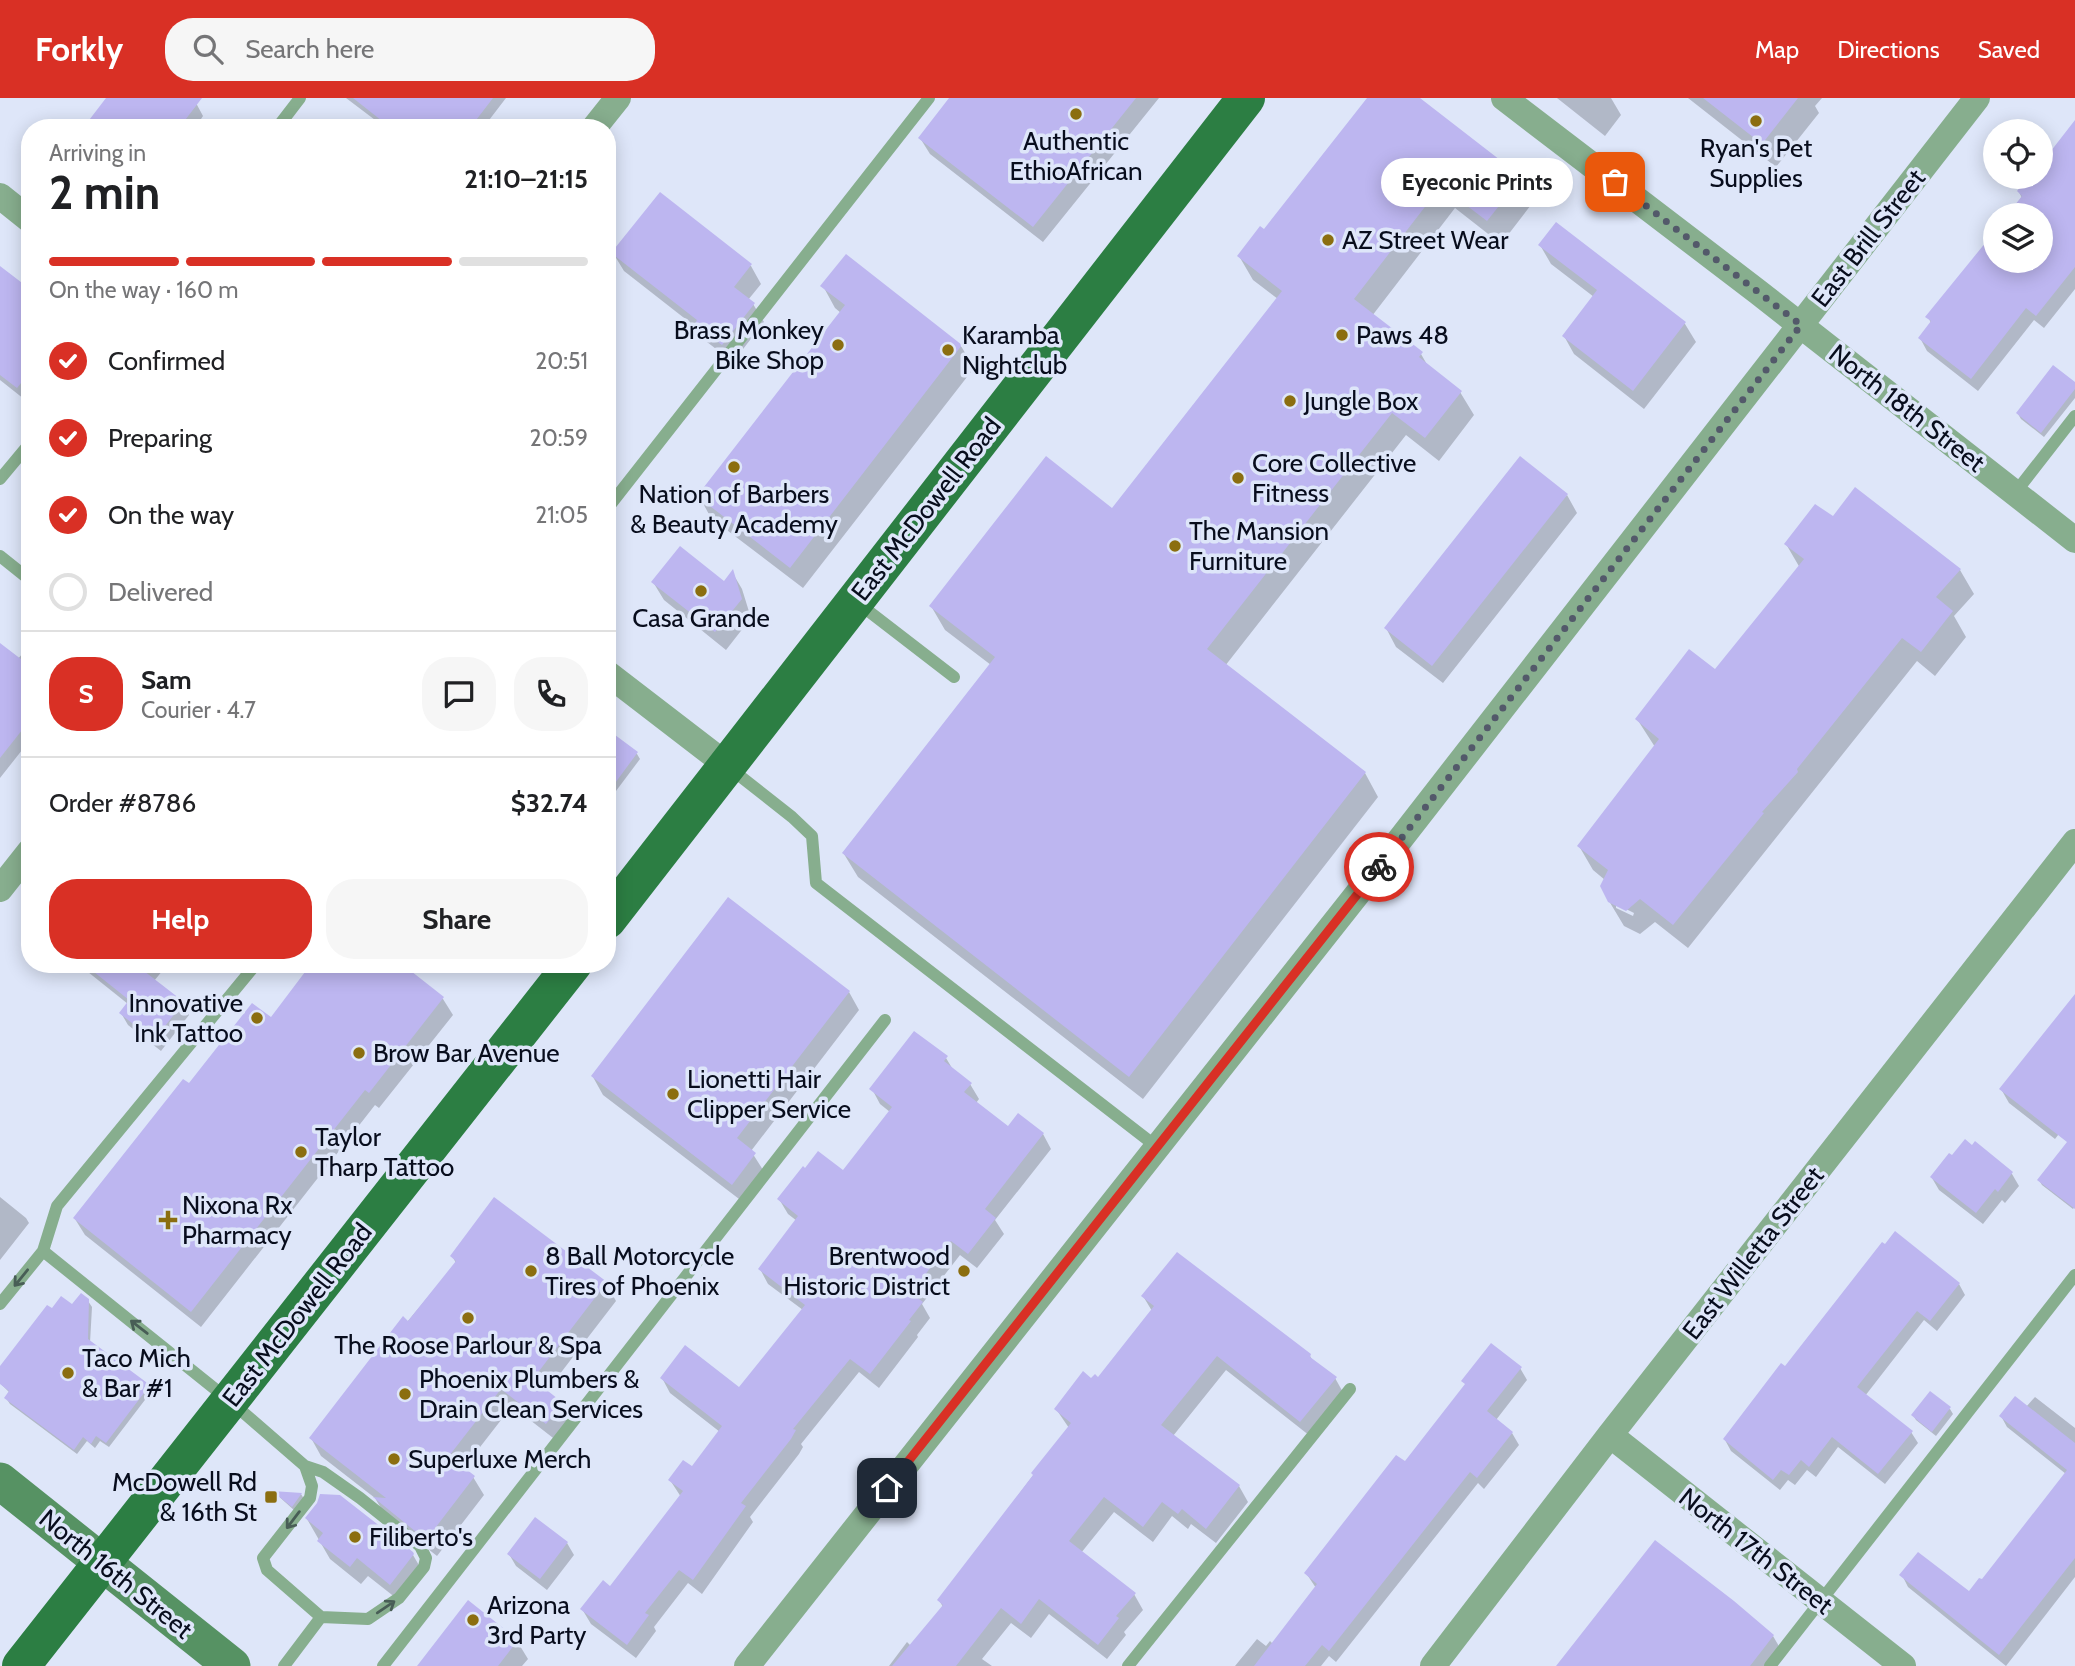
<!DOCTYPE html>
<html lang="en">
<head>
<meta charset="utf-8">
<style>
  body { margin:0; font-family:Cabin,sans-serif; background:#f6f6f6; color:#202124; height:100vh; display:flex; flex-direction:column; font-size:26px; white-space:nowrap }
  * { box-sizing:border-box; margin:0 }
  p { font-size:23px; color:#757577 }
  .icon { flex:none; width:38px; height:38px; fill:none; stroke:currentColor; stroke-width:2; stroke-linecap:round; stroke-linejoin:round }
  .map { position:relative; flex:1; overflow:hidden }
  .side { position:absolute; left:21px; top:21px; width:595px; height:854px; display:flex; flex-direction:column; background:#fff; border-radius:28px; box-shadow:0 4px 18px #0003 }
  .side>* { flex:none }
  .fabs { position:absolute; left:1983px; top:21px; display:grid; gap:14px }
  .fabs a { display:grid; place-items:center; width:70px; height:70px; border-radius:50%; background:#fff; box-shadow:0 4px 18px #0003; font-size:35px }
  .pin { position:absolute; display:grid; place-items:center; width:60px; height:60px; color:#fff; margin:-30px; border-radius:14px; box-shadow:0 4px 10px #0006 }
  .courier { position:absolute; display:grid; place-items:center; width:70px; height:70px; margin:-35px; border:5px solid #d93025; border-radius:50%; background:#fff; color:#222; box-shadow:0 2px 9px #0007 }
  .bubble { position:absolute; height:49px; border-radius:24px; background:#fff; box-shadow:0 4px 18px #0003; font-size:23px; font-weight:700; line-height:49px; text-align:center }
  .summary em { font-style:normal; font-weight:700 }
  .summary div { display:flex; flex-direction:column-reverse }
  .summary { display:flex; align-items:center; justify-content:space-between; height:119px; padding:0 28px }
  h1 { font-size:46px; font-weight:700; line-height:52px }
  .bar { display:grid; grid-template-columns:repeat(4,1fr); gap:10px 7px; align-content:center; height:84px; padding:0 28px }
  .bar i { height:9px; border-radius:5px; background:#e0e0e0 }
  .bar .active { background:#d93025 }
  .bar p { grid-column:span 4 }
  .line { display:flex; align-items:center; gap:18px; padding:0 28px; border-top:2px solid #e0e0e0 }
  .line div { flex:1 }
  .round { display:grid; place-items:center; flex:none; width:74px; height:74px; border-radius:28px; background:#f6f6f6 }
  ol { padding:0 28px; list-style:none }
  li { display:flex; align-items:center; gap:21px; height:77px }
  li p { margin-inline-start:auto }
  li .icon { padding:7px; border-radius:50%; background:#d93025; color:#fff; stroke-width:4 }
  li:last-child { color:#757577 }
  li i { width:38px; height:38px; border:4px solid #e0e0e0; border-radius:50% }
  .action { display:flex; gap:14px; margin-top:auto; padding:14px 28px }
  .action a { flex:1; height:80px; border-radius:28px; background:#d93025; color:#fff; font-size:28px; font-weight:700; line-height:80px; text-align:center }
  .action a+a { background:#f6f6f6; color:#202124 }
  header { display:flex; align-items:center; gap:42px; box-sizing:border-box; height:98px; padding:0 35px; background:#d93025; color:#fff }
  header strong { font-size:33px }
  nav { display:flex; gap:38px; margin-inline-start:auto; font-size:24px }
  .search { width:490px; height:63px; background:#f6f6f6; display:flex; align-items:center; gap:18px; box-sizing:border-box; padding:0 24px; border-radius:28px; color:#757577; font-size:26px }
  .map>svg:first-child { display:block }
  .shadow { fill:#0003; fill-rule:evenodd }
  .building { fill:#bdb6f0 }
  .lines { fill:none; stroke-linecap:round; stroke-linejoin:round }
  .service { stroke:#87ae8e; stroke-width:12 }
  .minor { stroke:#87ae8e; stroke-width:26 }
  .secondary { stroke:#569263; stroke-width:37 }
  .primary { stroke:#2c7e43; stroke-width:38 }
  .oneway { stroke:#485e56 }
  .done { stroke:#53596a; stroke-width:7; stroke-dasharray:0 12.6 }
  .route { stroke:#d93025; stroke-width:9 }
  .poi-dot { fill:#8b6e10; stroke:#dee6f9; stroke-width:2.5 }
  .labels { text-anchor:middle; stroke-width:7; stroke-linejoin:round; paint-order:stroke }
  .poi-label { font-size:26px; fill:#080d1d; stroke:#dee6f9; text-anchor:start }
  .street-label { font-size:26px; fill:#080d1d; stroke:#dee6f9 }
</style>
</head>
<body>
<header>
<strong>Forkly</strong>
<div class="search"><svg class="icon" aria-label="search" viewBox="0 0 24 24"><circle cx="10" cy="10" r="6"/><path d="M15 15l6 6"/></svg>Search here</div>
<nav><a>Map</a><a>Directions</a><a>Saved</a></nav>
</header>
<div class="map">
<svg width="2075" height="1568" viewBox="0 0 2075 1568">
  <rect width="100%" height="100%" fill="#dee6f9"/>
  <path class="shadow" d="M115,0H200L196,5L203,18L195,30H92Z
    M346,0H506L483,30H382L383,28Z
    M958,0H1159L1043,144L930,56L920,40Z
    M1369,0H1418L1520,80L1534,103L1501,146L1455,110L1372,218L1421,256L1429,270L1460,294L1474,317L1439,363L1406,337L1225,568L1365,675L1378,699L1143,1001L858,779L844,756L991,567L945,532L931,508L1112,412L1278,201L1253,182L1239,158L1265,134Z
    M1557,0H1611L1621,17L1605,38Z
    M1688,0H1822L1815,8L1819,15L1776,69Z
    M2075,24V191L2044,230L2034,222L1978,293L1927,253L1920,240L1931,225L1928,219L1995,136V163H2040V117H2009L2022,100L2019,94L2031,79H2040Z
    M1556,126L1685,226L1696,244L1644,311L1574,256L1564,238L1594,199L1551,166L1540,147Z
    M613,155L751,168L761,186L748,202L753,206L764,224L733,264L707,244L702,234L624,173Z
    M0,170L30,194V293L24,301L0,282Z
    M823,188L961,248L974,270L803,490L711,420L699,398L841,215L835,210Z
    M2075,286V300L2044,339L2021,321L2018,316Z
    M1567,397L1577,415L1443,585L1396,549L1386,530Z
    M1833,420L1960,472L1974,496L1954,518L1966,539L1935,578L1917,563L1688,850L1655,824L1640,836L1624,828L1609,803L1605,782L1593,772L1579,748L1655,649L1637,621L1716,573L1800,470L1786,446ZM1616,806L1634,815L1633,818L1616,810Z
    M30,425V446L23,434Z
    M732,474L742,491L751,520L726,552L664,502L653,484L724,485Z
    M30,546V642L0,680V554L18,561Z
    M607,633L637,656L640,661L607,705Z
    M78,866H168L154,883L182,906L189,917L161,953L128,927L121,915L128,906Z
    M399,866L443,901L453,917L379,1010L375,1007L201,1229L85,1137L75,1121L189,988L271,921Z
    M849,894L859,912L751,1053L765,1075L743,1104L603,997L593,979Z
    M2075,899V1015L2055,1041L2009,1005L2001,991Z
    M946,960L955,975L970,986L979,1001L976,1005L1008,1031L1043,1036L1051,1051L995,1122L1004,1136L977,1170L960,1157L922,1206L930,1220L917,1237L918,1239L879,1290L859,1274L801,1346L803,1349L799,1356L750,1419L753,1424L702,1496L688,1485L654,1529L656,1533L636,1560L591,1526L582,1511L610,1490L681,1399L670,1382L693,1371L720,1334L670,1295L662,1280L739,1292L803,1212L768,1186L760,1171L797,1123L788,1116L779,1101L843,1074L890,1014L880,1006L872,991Z
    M2075,1045V1108L2073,1111L2042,1087L2039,1082Z
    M1975,1046L2012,1076L2019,1088L2005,1105L2002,1102L1983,1126L1939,1092L1932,1080L1952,1059Z
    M0,1099L26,1120L29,1125L0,1162Z
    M452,1158L606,1185L616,1203L546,1294L562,1306L572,1324L557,1343L512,1308L463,1371L473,1379L484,1397L437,1458L385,1417L375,1400L321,1358L311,1340L456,1165Z
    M1959,1186L1965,1197L1937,1233L1924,1222L1865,1298L1911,1334L1918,1345L1885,1386L1838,1349L1816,1379L1807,1372L1795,1387L1788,1382L1780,1392L1731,1353L1725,1342L1785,1271Z
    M1143,1198L1310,1258L1313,1263L1335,1280L1344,1296L1310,1338L1226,1272L1173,1338L1239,1388L1248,1404L1216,1445L1191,1426L1188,1431L1172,1418L1153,1444L1114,1414L1081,1455L1134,1496L1143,1512L1124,1534L1126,1537L1107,1561L1049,1516L1031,1540L1011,1525L982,1561L992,1568H889L907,1544L911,1548L943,1509L939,1502L1069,1330L1056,1311L1091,1282L1099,1281L1152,1213Z
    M88,1203L92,1209L90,1245L148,1288L151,1294L109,1349L100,1343L95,1350L87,1343L77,1356L10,1306L6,1300L10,1295L0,1285V1271L52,1212L72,1209Z
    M1520,1270L1527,1282L1496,1322L1512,1335L1519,1347L1484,1391L1478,1385L1336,1564L1329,1558L1321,1568H1235L1257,1541L1266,1548L1270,1543L1273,1546L1316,1490L1306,1475L1405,1366Z
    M2035,1299L2075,1330V1479L2006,1568L1908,1489L1902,1477L1969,1495L1982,1484L2066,1376L2007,1329L2001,1318L2026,1309Z
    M1950,1311L1953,1316L1936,1338L1916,1322L1913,1317Z
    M275,1395L301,1396L304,1401L295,1413Z
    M340,1399L413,1457L424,1476L401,1504L368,1478L361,1486L330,1461L307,1421Z
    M567,1445L574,1457L547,1492L516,1468L509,1456Z
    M1773,1538L1780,1550L1765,1568H1558Z
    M517,1543L528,1561L522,1568H419Z"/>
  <path class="building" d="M106,0H202L179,30H83Z
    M353,0H493L470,30H391Z
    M949,0H1136L1033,129L918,40Z
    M1367,0H1420L1522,79L1487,123L1441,88L1354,201L1423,254L1419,259L1462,293L1425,340L1392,315L1207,551L1366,674L1129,979L842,755L995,559L929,508L1046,358L1112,410L1282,193L1237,158L1260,128L1264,131Z
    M1703,0H1798L1762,46Z
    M2075,22V169L2036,218L2026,210L1971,281L1918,240L1931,223L1925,219L1995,133V163H2040V117H2007L2022,98L2017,93L2028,79H2040V67Z
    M660,94L752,166L734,189L755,205L722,247L695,226L697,222L611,155Z
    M1556,124L1686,224L1633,293L1562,238L1597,192L1538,147Z
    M846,156L962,247L790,470L697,398L845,207L820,188Z
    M0,168L30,191V274L17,290L0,277Z
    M2053,267L2075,284V291L2041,335L2016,315Z
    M1520,358L1568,396L1432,568L1384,530Z
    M1855,389L1961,471L1936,499L1953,513L1921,554L1902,540L1797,671L1798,674L1762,714L1764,715L1673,827L1640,801L1626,813L1608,804L1600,788L1608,772L1577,748L1659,641L1635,621L1689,551L1715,571L1804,461L1784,446L1815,406L1833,418Z
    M680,448L724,483L733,471L742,501L715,534L651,484Z
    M0,545L30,568V622L0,660Z
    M607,631L638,654L607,696Z
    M728,799L850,893L737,1040L756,1055L732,1087L591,978Z
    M84,866H135L184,904L154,942L119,915L129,902Z
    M311,866H402L444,899L369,995L365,992L191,1214L73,1120L183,981L189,985L252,905L271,919Z
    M2075,896V1111L2037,1082L2067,1044L1999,991Z
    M914,933L948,958L944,963L972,985L964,994L1008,1028L1018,1015L1044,1035L985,1111L996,1120L968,1156L951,1143L911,1195L923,1204L909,1222L911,1223L870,1276L850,1261L793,1331L796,1332L791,1341L741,1405L746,1408L693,1482L679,1472L645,1515L649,1517L627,1547L580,1511L603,1482L610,1488L683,1393L668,1382L683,1362L692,1368L722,1328L660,1280L685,1247L739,1289L805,1207L758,1171L798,1118L777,1101L803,1068L805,1070L818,1053L843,1072L892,1009L869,991Z
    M1965,1041L1972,1047L1975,1043L2013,1074L1998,1094L1995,1091L1976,1115L1930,1079L1949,1055L1952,1057Z
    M494,1099L607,1184L533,1281L563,1305L546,1326L501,1291L449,1358L475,1378L426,1442L373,1399L386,1400L309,1340L403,1218L408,1223L456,1163L450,1158Z
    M1895,1133L1960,1185L1930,1223L1917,1213L1857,1289L1913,1333L1878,1376L1832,1339L1809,1369L1801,1362L1789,1377L1781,1372L1773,1382L1723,1341L1781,1265L1785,1268L1882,1144L1885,1146Z
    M1177,1154L1311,1256L1310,1259L1337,1279L1300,1324L1217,1258L1161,1327L1240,1387L1206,1431L1182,1411L1178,1416L1162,1404L1143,1429L1104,1399L1069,1443L1136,1495L1116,1518L1119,1520L1098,1547L1039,1501L1021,1526L1001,1510L956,1568H892L943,1507L937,1502L1033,1377L1031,1375L1071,1325L1054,1311L1083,1273L1091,1280L1095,1276L1098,1279L1154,1208L1141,1198Z
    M81,1195L89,1201L88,1241L150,1287L106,1345L96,1338L91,1346L83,1339L74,1352L4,1300L9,1293L0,1286V1268L47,1207L52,1210L61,1198L72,1206Z
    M1491,1245L1522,1269L1487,1313L1513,1334L1477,1380L1470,1374L1329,1553L1322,1547L1305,1568H1254L1317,1486L1304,1475L1396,1357L1405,1363L1465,1286L1461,1283Z
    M1930,1293L1951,1309L1932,1334L1911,1317Z
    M2015,1298L2075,1345V1460L1999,1557L1899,1477L1918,1454L1969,1493L1979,1480L1982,1481L2067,1372L1999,1318Z
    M272,1393L302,1395L292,1409Z
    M320,1396L340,1397L413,1454L414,1456L390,1487L357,1460L350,1469L317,1443L323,1435L305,1420L317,1405Z
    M535,1419L568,1444L540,1481L507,1456Z
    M1655,1442L1734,1503L1774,1537L1750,1568H1556Z
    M468,1502L518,1542L498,1568H417Z"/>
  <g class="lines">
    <path class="service" d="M277,30L300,0
      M0,381L30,345
      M2015,395L2075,318
      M607,411L929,0
      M0,458L30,482
      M858,505L954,579
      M731,671L792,719L812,738L816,785L1157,1049
      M43,1153L230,1303L305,1368L323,1374L360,1400L420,1448L426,1460L424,1469L399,1500L368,1521L321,1519
      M0,1206L43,1153L57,1108L256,866
      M284,1568L321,1519L267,1472L263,1460L310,1400L312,1388L305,1368
      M383,1568L885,922
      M1128,1568L1350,1291
      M1770,1568L2075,1177"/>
    <path class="minor" d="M1504,0L1758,194L2075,442
      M594,30L618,0
      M0,98L30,122
      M607,575L728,668
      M0,791L30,753
      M1610,1337L1903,1568
      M747,1568L1381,766L1977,0
      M1433,1568L1610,1337L2075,744"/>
    <path class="secondary" d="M0,1383L232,1568"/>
    <path class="primary" d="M607,822L1246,0
      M21,1568L573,866"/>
  </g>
  <defs><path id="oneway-shaft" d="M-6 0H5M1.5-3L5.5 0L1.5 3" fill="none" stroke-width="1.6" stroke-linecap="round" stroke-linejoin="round" transform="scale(1.75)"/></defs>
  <g class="oneway">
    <use href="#oneway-shaft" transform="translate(21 1180) rotate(129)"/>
    <use href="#oneway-shaft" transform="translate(139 1229) rotate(-142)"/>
    <use href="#oneway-shaft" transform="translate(293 1422) rotate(127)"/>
    <use href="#oneway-shaft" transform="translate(386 1509) rotate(-34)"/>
  </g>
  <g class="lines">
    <path class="done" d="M1379,769L1801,227L1615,84"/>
    <path class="route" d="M887,1390L1379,769"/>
  </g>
  <g class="poi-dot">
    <circle cx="1076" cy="16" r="7"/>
    <circle cx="1756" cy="23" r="7"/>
    <circle cx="1328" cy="142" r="7"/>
    <circle cx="1342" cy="237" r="7"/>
    <circle cx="838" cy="247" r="7"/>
    <circle cx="948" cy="252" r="7"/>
    <circle cx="1290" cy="303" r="7"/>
    <circle cx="734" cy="369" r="7"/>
    <circle cx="1238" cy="380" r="7"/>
    <circle cx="1175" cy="448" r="7"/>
    <circle cx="701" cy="493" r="7"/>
    <circle cx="257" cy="920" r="7"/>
    <circle cx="359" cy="955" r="7"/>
    <circle cx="673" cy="996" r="7"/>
    <circle cx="301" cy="1054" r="7"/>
    <path d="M164.5 1111.5h7v7h7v7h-7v7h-7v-7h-7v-7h7z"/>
    <circle cx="531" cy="1173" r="7"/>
    <circle cx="964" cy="1173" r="7"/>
    <circle cx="468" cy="1220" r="7"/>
    <circle cx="68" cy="1275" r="7"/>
    <circle cx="405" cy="1296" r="7"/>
    <circle cx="394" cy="1361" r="7"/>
    <rect x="264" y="1392" width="14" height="14" rx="3.5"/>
    <circle cx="355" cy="1439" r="7"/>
    <circle cx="473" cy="1522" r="7"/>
  </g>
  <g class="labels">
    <g class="poi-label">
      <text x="1076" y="52" text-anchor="middle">Authentic<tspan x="1076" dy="30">EthioAfrican</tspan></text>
      <text x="1756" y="59" text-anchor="middle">Ryan's Pet<tspan x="1756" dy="30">Supplies</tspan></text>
      <text x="1342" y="151">AZ Street Wear</text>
      <text x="824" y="241" text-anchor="end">Brass Monkey<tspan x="824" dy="30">Bike Shop</tspan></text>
      <text x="962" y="246">Karamba<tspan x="962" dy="30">Nightclub</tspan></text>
      <text x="1356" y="246">Paws 48</text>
      <text x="1304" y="312">Jungle Box</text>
      <text x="1252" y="374">Core Collective<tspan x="1252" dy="30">Fitness</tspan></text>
      <text x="734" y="405" text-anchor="middle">Nation of Barbers<tspan x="734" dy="30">&amp; Beauty Academy</tspan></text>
      <text x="1189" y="442">The Mansion<tspan x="1189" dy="30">Furniture</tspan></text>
      <text x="701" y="529" text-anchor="middle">Casa Grande</text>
      <text x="243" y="914" text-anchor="end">Innovative<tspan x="243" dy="30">Ink Tattoo</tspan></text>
      <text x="373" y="964">Brow Bar Avenue</text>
      <text x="687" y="990">Lionetti Hair<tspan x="687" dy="30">Clipper Service</tspan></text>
      <text x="315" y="1048">Taylor<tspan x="315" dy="30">Tharp Tattoo</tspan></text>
      <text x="182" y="1116">Nixona Rx<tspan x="182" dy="30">Pharmacy</tspan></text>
      <text x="545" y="1167">8 Ball Motorcycle<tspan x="545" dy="30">Tires of Phoenix</tspan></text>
      <text x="950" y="1167" text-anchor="end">Brentwood<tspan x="950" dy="30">Historic District</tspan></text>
      <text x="468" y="1256" text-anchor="middle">The Roose Parlour &amp; Spa</text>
      <text x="82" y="1269">Taco Mich<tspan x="82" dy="30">&amp; Bar #1</tspan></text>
      <text x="419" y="1290">Phoenix Plumbers &amp;<tspan x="419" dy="30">Drain Clean Services</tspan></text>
      <text x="408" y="1370">Superluxe Merch</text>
      <text x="257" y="1393" text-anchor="end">McDowell Rd<tspan x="257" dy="30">&amp; 16th St</tspan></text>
      <text x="369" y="1448">Filiberto's</text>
      <text x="487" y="1516">Arizona<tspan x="487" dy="30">3rd Party</tspan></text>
    </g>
    <g class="street-label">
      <text transform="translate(1868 140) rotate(-52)" y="9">East Brill Street</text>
      <text transform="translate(1907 310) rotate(38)" y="9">North 18th Street</text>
      <text transform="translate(926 411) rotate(-52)" y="9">East McDowell Road</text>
      <text transform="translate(1753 1155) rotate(-52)" y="9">East Willetta Street</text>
      <text transform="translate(297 1217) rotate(-52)" y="9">East McDowell Road</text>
      <text transform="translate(1756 1453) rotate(38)" y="9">North 17th Street</text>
      <text transform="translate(116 1476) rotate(39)" y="9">North 16th Street</text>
    </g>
  </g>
</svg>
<div class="fabs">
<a><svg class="icon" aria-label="locate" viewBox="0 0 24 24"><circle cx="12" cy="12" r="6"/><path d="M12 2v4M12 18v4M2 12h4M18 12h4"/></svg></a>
<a><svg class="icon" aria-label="layers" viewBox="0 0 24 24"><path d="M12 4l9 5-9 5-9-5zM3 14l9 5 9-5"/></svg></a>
</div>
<div class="pin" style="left:1615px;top:84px;background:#ea580c"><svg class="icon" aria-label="bag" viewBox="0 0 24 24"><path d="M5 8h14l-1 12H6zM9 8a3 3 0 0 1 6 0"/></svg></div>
<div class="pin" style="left:887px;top:1390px;background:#1f2937"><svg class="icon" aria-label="home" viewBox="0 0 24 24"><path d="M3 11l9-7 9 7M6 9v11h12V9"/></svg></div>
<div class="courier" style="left:1379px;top:769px"><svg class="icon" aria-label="bike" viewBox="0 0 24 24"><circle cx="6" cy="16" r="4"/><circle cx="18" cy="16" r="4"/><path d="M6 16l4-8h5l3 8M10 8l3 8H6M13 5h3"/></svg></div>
<div class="bubble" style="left:1381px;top:60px;width:192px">Eyeconic Prints</div>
<section class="side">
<div class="summary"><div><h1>2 min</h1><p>Arriving in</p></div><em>21:10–21:15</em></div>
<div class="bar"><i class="active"></i><i class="active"></i><i class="active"></i><i></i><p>On the way · 160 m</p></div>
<ol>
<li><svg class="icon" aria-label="check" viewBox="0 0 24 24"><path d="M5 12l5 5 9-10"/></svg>Confirmed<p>20:51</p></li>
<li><svg class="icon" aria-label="check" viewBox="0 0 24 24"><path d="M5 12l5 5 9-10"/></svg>Preparing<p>20:59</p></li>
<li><svg class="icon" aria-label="check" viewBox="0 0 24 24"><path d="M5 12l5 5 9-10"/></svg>On the way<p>21:05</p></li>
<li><i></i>Delivered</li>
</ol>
<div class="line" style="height:126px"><b class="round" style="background:#d93025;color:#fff">S</b><div><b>Sam</b><p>Courier · 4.7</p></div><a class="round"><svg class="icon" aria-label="chat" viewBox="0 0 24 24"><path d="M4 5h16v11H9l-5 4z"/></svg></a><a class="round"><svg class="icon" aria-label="phone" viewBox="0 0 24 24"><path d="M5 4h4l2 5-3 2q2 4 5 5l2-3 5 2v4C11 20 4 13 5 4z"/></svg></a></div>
<div class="line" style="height:91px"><div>Order #8786</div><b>$32.74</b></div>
<div class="action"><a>Help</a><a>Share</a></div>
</section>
</div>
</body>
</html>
